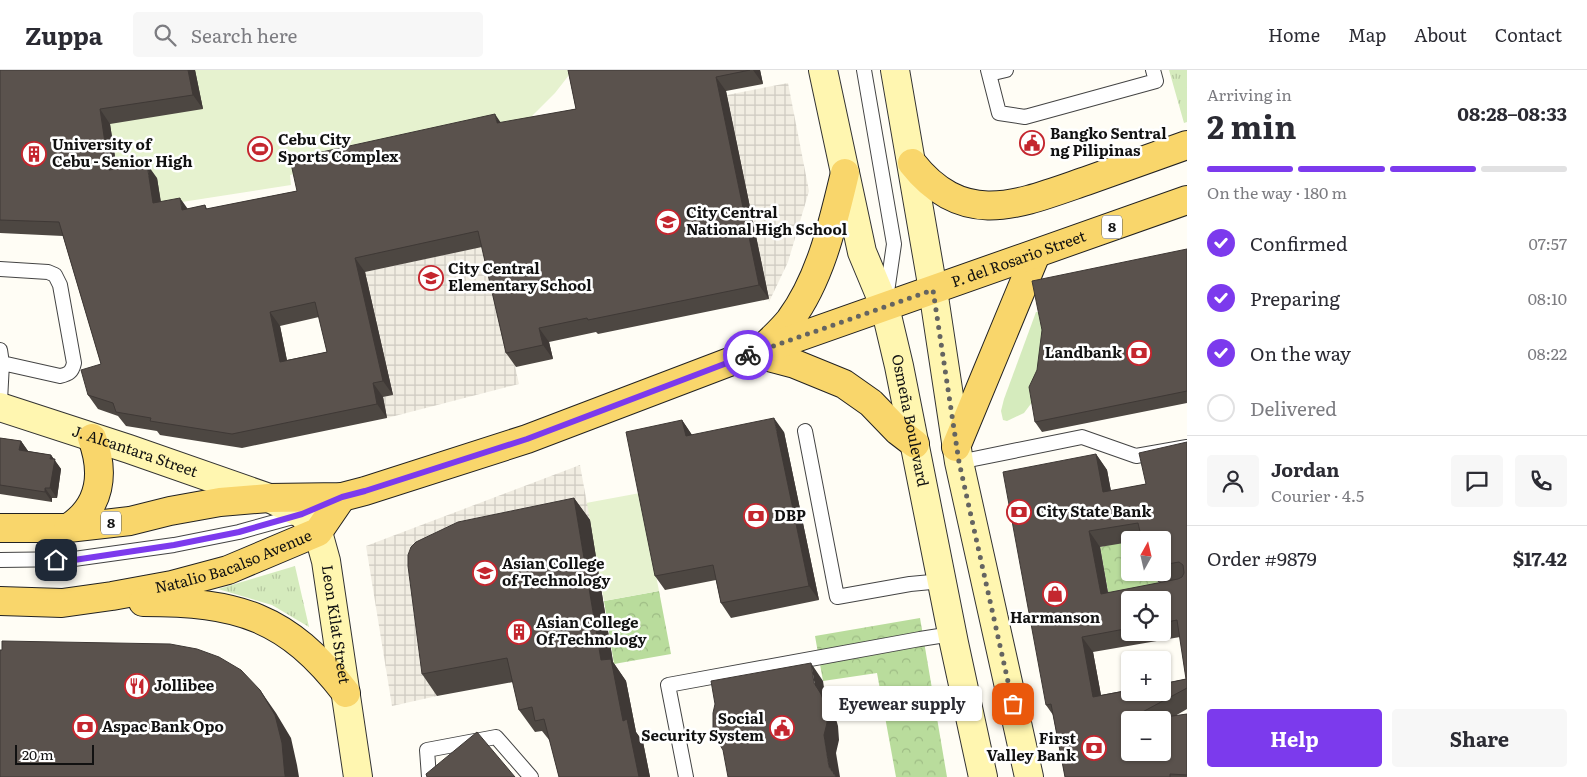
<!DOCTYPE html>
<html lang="en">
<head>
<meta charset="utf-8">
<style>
  body { margin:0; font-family:Literata,serif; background:#f7f7f7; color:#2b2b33; height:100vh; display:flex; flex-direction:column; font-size:19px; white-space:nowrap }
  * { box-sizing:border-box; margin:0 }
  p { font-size:16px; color:#7c7c81 }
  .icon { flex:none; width:28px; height:28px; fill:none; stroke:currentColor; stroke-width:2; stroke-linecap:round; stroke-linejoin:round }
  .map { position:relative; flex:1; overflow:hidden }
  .side { display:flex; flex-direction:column; background:#fff; width:400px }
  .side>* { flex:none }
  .needle { width:32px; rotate:8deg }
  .buttons { position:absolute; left:1121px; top:461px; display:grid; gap:10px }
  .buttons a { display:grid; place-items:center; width:50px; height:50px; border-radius:5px; background:#fff; box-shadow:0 1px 4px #0004; font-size:25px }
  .scale { position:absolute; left:15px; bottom:12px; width:79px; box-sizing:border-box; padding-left:5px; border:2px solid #111; border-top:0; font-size:14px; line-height:18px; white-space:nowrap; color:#111; -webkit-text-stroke:4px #fff; paint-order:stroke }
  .pin { position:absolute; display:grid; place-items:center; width:42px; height:42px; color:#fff; margin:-21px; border-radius:10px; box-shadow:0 2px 8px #0006 }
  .courier { position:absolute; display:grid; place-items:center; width:50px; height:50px; margin:-25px; border:4px solid #7c3aed; border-radius:50%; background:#fff; color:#222; box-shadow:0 1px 6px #0007 }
  .bubble { position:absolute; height:35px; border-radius:5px; background:#fff; box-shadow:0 1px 4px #0004; font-size:16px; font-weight:700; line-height:35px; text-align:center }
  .head em { font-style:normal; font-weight:700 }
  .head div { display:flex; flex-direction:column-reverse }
  .head { display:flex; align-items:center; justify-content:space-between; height:85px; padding:0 20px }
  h1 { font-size:32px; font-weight:700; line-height:38px }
  .bar { display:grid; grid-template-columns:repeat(4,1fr); gap:8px 5px; align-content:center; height:60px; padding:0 20px }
  .bar i { height:6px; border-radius:4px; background:#e1e1e2 }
  .bar .active { background:#7c3aed }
  .bar p { grid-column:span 4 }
  .line { display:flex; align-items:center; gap:12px; padding:0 20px; border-top:1px solid #e1e1e2 }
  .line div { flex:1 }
  .round { display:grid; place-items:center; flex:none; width:52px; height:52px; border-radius:5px; background:#f7f7f7 }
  ol { padding:0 20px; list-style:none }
  li { display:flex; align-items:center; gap:15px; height:55px }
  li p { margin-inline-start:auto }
  li .icon { padding:5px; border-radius:50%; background:#7c3aed; color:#fff; stroke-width:4 }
  li:last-child { color:#7c7c81 }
  li i { width:28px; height:28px; border:2px solid #e1e1e2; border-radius:50% }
  .cta { display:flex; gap:10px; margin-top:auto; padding:10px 20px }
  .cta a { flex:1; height:58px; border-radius:5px; background:#7c3aed; color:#fff; font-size:20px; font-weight:700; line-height:58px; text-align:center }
  .cta a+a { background:#f7f7f7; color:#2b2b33 }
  header { display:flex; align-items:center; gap:30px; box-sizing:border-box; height:70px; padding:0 25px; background:#fff; border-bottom:1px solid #e1e1e2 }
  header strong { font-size:24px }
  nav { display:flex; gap:28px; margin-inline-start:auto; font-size:18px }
  .search { width:350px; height:45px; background:#f7f7f7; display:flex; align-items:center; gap:12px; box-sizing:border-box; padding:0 18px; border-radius:5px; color:#7c7c81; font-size:19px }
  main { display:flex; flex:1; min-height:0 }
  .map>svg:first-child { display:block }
  .grass { fill:url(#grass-tufts) }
  .forest { fill:url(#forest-crowns) }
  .garden { fill:#d5ebbd }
  .pitch { fill:#e6f2cf }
  .plaza { fill:url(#plaza-grid) }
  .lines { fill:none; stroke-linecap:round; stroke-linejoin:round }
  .lane-casing { stroke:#444; stroke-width:16 }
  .secondary-casing { stroke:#333; stroke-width:30 }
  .primary-casing { stroke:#222; stroke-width:30 }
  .lane { stroke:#fff; stroke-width:14 }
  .secondary { stroke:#fff6b0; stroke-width:28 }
  .primary { stroke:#f9d66b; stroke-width:28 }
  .wall { fill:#4d4742; fill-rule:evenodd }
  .shaded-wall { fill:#3f3936 }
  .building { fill:#5a524d; stroke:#3f3936; fill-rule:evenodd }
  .done { stroke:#646461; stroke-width:5; stroke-dasharray:0 9 }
  .route { stroke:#7c3aed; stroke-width:6 }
  .labels { text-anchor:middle; stroke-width:5; stroke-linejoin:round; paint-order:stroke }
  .shield { fill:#fff; stroke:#585858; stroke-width:1 }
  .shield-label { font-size:14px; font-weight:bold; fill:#111 }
  .poi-label { font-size:15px; font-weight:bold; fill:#111; stroke:#fff; text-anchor:start }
  .street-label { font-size:15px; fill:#111; stroke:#fff }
</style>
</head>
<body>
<header>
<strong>Zuppa</strong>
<div class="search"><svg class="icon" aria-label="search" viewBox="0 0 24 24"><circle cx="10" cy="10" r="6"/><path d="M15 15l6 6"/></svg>Search here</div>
<nav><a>Home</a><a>Map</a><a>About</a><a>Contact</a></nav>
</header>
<main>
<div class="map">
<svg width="1187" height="707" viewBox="0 0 1187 707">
  <defs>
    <pattern id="grass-tufts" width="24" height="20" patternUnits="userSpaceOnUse" patternTransform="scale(1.25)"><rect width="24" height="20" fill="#d5ebbd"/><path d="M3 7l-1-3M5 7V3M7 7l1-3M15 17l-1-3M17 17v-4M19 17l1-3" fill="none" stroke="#b6c8a1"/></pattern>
    <pattern id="forest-crowns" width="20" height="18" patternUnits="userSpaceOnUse" patternTransform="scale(1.25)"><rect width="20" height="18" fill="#b9dc9c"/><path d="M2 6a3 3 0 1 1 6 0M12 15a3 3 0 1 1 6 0" fill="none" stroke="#9ebc85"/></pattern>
    <pattern id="plaza-grid" width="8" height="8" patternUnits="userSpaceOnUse" patternTransform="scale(1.25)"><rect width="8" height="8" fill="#f1ede2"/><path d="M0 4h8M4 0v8" fill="none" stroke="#cecac1"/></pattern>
  </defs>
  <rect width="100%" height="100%" fill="#fffdf5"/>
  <path class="grass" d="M1169,0H1187V52L1184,53Z
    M295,496L309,557L272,535L218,519Z"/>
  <path class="forest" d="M1130,470V502L1156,503L1161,530H1130L1105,541L1108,522L1100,477Z
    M659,521L671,584L614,594L604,531Z
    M920,548L947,707H896L877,603L823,611L815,566Z"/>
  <path class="garden" d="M1036,242H1043L1049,270L1036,327L1024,343L1007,351L1003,350L1001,341L1004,329Z"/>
  <path class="pitch" d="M101,0H573L555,23L525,53L290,105L291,115L124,141Z
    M640,423L659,521L604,531L586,433Z"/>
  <path class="plaza" d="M788,13L809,121L788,192L769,232L727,25Z
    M488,175L519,314L387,348L383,327L393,325L365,202Z
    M580,395L590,450L423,518L437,626L392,636L366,476Z"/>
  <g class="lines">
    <defs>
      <path id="lane" d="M864,0L894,174L886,229
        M988,0L999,43L1025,47L1156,11L1153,0
        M989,4L1006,0
        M0,199L48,202L55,205L60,215L74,293C72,302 69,304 60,306L2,293
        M0,280L2,293L0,331
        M805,361L837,527L910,514L942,511
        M959,392L1082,367L1136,386L1187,377
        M0,490L74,489L174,475L239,462L300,445
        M429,707L427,680L496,667L531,707
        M686,707L668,615L920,569L952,564"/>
      <g id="secondary">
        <path id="s1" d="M823,0L862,182L885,237L899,296L954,573L983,707"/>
        <path d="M895,0L933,220L959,392L1029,707"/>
        <path id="s2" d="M0,337L129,379L269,428L302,444L318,462L326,491L358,707"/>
      </g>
      <g id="primary">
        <path d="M912,93C964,159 1019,134 1086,111C1119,99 1153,87 1187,75"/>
        <path d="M763,278C772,269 782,260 790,250C821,208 833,153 845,103"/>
        <path d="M753,283L795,294L844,314L871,333L898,361L915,374"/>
        <path d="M956,377L1036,184"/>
        <path id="s3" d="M0,458H68L130,451L170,441L220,432L269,428L342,427L365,421L527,369L753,283L1187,130"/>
        <path d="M68,458C101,437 105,403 92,368"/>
        <path id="s4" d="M0,531L62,533L112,526L172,515L228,500L318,462L342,427"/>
        <path d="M143,532C238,532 287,546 346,623"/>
      </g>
    </defs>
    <use href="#lane" class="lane-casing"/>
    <use href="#secondary" class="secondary-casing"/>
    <use href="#primary" class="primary-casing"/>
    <use href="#lane" class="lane"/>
    <use href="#secondary" class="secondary"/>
    <use href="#primary" class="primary"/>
  </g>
  <path class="wall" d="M0,0H195L203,39L110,54L117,99L157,108L161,132L188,139L205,135L207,139L297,121L501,53L576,39L568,0H760L763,14L726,21L769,229L598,264L596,262L549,272L553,289L516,297L506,283L482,177L365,202L393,325L383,327L387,348L242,378L160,365L157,361L126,356L118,346L98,339L88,325L101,294L63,166L0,163ZM319,247L327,282L287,290L280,256Z
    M1187,179V333L1042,362L1035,352Z
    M682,350L692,365L784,362L819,530L731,548L721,533L716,510L665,520L655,506Z
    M0,368L21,371L28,381L51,385L61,399L57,428H52V432L0,424Z
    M1187,372V639L1175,646L1187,644V707H1065L1053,645L1046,635L1096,384L1107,400L1111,421L1146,414ZM1130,470H1162V502H1152L1158,512L1169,511L1108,523L1100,477L1130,472ZM1130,530H1162V562H1130ZM1180,567L1186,609L1101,625L1093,582ZM1130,650H1162L1130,682Z
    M574,428L590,450L613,592L626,611L636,662L643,672L650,707H559L550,671L542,661L535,662L519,640L513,612L437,626L422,604Z"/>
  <path class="shaded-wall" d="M188,0H195L203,39L193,25Z
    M753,0H760L763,14Z
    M716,7L726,21L769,229L759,215Z
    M100,39L110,54L119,114L109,100Z
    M495,44L505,59L497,53Z
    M147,94L157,108L163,147L153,133Z
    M180,128L190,142L182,140Z
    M355,188L365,202L393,325L383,311Z
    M270,242L280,256L290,306L280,292Z
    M539,258L549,272L553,289L543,275Z
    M373,313L383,327L387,348L377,334Z
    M774,348L784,362L819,530L809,516Z
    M682,350L692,365L686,366Z
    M21,371L28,381L26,390L19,380Z
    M1096,384L1107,400L1114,438L1103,422Z
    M51,385L61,399L57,428L50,418Z
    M45,418L52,428V432L45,422Z
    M574,428L590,450L613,592L626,611L636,662L643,672L650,707H639L623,651L601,590Z
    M1089,461L1100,477L1111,540L1101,524Z
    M1082,567L1093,582L1104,642L1093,627Z
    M811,593L823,611L826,631L834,642L838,656L839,670L836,683L840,707H836L829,697Z
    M260,620L276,643L291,668L297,695L299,707H285Z"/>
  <path class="building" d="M0,0H188L193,25L100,39L109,100L147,94L153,133L180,128L182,140L205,135L206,139L297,121L290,89L495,44L497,53L576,39L568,0H750L716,7L759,215L588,250L587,248L539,258L543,275L506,283L478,161L355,188L383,311L373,313L377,334L232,364L150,351L151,348L116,342L113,333L88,325L81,300L101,294L59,152L0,150ZM315,232L327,282L280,292L270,242Z
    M1187,179V321L1035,352L1029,317L1037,300L1042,260L1032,211Z
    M774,348L809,516L721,533L713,495L655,506L626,362L682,350L686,366Z
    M0,368L21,371L19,380L51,385L50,389H55L50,418H45V422L0,415Z
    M1187,372V618L1122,653L1130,652V682H1162V650H1143L1187,644V705L1170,704V707H1065L1051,634L1046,635L1003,402L1096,384L1103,422L1146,414L1139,383ZM1138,453L1142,470H1162V495L1179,492L1183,495L1184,503L1182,507L1178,509L1101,524L1089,461ZM1130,530H1162V553L1177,550L1186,609L1162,614V622H1130V620L1093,627L1082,567L1130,558Z
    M574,428L601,590L611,589L623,651L627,649L639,707H559L544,649L535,651L532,637L519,640L507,588L422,604L408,496V485L411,477L416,472L458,452Z
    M2,571L170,574L197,579L219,587L241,600L260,620L275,645L282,673L285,707H0V580H2Z
    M811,593L814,613L821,624L826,638L827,653L824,665L829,697L836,707H728L723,680L718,672L713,658V643L715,634L711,611Z
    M477,662L515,707H427L426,704Z"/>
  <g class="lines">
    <path class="done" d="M748,285L933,220L959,392L1013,634"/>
    <path class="route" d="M56,490H74L174,475L239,462L302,444L342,427L365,421L527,369L748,285"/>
  </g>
  <defs>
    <symbol id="civic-ring" viewBox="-11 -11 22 22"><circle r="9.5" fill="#fff" stroke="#c4262e" stroke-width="1.5"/><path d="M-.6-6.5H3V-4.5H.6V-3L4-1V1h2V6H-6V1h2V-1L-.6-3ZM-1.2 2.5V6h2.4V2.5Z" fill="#c4262e"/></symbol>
    <symbol id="stadium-ring" viewBox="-11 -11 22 22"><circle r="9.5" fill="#fff" stroke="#c4262e" stroke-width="1.5"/><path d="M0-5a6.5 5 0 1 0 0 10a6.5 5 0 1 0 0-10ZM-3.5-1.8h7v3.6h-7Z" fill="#c4262e"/></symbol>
    <symbol id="building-ring" viewBox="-11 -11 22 22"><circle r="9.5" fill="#fff" stroke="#c4262e" stroke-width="1.5"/><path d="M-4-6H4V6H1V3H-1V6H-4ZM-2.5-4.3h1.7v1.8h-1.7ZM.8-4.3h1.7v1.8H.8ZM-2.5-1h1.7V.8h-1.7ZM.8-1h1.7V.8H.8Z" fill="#c4262e"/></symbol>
    <symbol id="school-ring" viewBox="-11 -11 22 22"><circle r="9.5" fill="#fff" stroke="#c4262e" stroke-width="1.5"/><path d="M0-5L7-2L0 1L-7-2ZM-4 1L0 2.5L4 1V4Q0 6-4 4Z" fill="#c4262e"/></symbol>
    <symbol id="bank-ring" viewBox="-11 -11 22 22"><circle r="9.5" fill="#fff" stroke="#c4262e" stroke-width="1.5"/><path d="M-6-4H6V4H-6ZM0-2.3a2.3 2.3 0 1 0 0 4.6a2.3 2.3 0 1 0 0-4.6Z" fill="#c4262e"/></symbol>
    <symbol id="university-ring" viewBox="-11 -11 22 22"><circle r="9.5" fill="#fff" stroke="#c4262e" stroke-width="1.5"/><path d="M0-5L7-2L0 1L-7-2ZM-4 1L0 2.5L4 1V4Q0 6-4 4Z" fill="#c4262e"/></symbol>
    <symbol id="shop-ring" viewBox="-11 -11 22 22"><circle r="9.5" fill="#fff" stroke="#c4262e" stroke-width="1.5"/><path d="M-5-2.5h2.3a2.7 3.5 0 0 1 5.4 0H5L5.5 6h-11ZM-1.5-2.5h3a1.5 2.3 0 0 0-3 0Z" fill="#c4262e"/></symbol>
    <symbol id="restaurant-ring" viewBox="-11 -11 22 22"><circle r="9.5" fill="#fff" stroke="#c4262e" stroke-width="1.5"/><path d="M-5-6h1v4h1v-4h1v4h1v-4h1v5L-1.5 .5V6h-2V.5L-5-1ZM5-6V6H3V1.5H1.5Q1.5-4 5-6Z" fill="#c4262e"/></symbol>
  </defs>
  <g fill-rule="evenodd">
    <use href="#civic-ring" x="1018" y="59" width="28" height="28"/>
    <use href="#stadium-ring" x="246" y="65" width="28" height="28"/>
    <use href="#building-ring" x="20" y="70" width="28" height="28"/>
    <use href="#school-ring" x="654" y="138" width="28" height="28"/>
    <use href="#school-ring" x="417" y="194" width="28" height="28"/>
    <use href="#bank-ring" x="1125" y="269" width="28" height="28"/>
    <use href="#bank-ring" x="1005" y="428" width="28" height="28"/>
    <use href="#bank-ring" x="742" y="432" width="28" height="28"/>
    <use href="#university-ring" x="471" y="489" width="28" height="28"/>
    <use href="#shop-ring" x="1041" y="510" width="28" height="28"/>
    <use href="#building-ring" x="505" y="548" width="28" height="28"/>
    <use href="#restaurant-ring" x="123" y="602" width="28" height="28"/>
    <use href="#bank-ring" x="71" y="643" width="28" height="28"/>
    <use href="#civic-ring" x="768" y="644" width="28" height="28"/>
    <use href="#bank-ring" x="1080" y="664" width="28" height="28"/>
  </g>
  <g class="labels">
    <g class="shield">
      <rect x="1102" y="145.5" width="20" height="23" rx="4"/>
      <rect x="101" y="441.5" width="20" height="23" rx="4"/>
    </g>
    <g class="shield-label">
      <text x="1112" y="162">8</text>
      <text x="111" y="458">8</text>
    </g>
    <g class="poi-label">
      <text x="1050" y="69">Bangko Sentral<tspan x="1050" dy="17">ng Pilipinas</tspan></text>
      <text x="278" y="75">Cebu City<tspan x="278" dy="17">Sports Complex</tspan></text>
      <text x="52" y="80">University of<tspan x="52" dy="17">Cebu - Senior High</tspan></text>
      <text x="686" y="148">City Central<tspan x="686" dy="17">National High School</tspan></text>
      <text x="448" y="204">City Central<tspan x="448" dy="17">Elementary School</tspan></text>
      <text x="1122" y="288" text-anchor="end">Landbank</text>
      <text x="1036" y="447">City State Bank</text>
      <text x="774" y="451">DBP</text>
      <text x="502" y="499">Asian College<tspan x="502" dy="17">of Technology</tspan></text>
      <text x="1055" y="553" text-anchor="middle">Harmanson</text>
      <text x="536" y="558">Asian College<tspan x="536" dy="17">Of Technology</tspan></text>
      <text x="154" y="621">Jollibee</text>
      <text x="764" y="654" text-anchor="end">Social<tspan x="764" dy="17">Security System</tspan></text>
      <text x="102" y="662">Aspac Bank Opo</text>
      <text x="1076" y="674" text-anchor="end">First<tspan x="1076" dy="17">Valley Bank</tspan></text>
    </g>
    <g class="street-label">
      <text dy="5" stroke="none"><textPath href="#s3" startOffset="1062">P. del Rosario Street</textPath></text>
      <text dy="5" stroke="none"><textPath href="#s1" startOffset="362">Osmeña Boulevard</textPath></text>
      <text dy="5" stroke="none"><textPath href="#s2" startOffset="142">J. Alcantara Street</textPath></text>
      <text dy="5" stroke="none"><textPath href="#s4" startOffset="239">Natalio Bacalso Avenue</textPath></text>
      <text dy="5" stroke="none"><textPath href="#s2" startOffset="439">Leon Kilat Street</textPath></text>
    </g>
  </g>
</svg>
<div class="buttons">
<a><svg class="needle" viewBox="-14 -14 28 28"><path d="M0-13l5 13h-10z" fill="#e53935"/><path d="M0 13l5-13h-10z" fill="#7c7c81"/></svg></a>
<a><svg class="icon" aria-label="locate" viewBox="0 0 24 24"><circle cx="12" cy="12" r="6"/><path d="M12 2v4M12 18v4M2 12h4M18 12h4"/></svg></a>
<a>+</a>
<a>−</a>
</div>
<div class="scale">20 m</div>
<div class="pin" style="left:1013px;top:634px;background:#ea580c"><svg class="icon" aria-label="bag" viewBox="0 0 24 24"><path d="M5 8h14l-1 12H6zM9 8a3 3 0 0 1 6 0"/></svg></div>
<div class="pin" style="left:56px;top:490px;background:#1f2937"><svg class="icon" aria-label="home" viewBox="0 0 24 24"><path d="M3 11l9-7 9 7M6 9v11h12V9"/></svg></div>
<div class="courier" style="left:748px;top:285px"><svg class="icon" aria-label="bike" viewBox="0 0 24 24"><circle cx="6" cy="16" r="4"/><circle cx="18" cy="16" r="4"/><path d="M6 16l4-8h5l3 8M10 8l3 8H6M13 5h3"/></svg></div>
<div class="bubble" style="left:822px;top:616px;width:160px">Eyewear supply</div>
</div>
<section class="side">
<div class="head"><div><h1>2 min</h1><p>Arriving in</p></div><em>08:28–08:33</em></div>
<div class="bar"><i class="active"></i><i class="active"></i><i class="active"></i><i></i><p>On the way · 180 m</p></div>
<ol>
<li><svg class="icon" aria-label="check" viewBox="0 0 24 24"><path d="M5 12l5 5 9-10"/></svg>Confirmed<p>07:57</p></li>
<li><svg class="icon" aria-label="check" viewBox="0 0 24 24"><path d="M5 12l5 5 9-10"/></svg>Preparing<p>08:10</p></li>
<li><svg class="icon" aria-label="check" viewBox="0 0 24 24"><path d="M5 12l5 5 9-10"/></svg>On the way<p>08:22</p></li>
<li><i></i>Delivered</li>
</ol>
<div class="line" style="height:90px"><a class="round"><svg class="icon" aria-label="person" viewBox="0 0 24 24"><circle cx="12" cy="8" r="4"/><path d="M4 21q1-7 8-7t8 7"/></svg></a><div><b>Jordan</b><p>Courier · 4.5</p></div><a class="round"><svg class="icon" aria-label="chat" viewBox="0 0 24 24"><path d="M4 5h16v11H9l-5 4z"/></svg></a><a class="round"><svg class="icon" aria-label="phone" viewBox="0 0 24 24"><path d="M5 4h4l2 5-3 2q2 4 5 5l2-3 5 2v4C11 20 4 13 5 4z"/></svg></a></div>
<div class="line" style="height:65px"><div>Order #9879</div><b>$17.42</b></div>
<div class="cta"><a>Help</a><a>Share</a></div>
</section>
</main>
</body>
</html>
